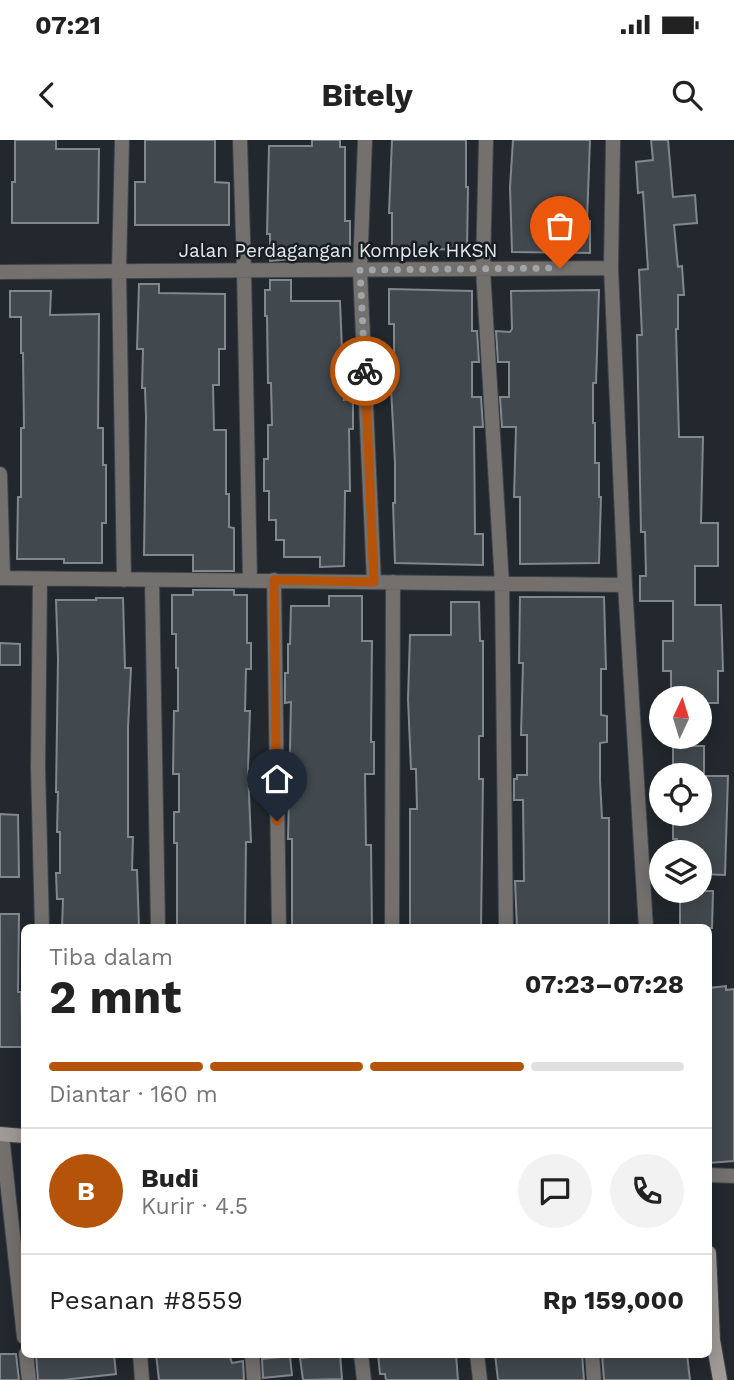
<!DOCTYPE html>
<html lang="id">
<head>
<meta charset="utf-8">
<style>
  body { margin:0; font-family:"Work Sans",sans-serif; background:#f2f2f2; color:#222; height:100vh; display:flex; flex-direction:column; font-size:26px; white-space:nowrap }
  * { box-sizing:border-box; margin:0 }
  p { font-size:23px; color:#767676 }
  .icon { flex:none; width:38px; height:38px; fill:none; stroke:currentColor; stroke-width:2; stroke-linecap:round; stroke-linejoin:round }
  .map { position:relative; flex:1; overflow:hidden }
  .side { position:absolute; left:21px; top:784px; width:691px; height:434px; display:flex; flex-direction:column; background:#fff; border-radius:10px; box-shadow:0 4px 18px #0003 }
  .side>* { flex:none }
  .needle { width:46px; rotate:4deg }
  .tools { position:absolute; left:649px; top:546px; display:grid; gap:14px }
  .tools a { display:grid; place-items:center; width:63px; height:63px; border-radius:50%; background:#fff; box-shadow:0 4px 18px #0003; font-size:35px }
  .pin { position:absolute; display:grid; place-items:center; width:60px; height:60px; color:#fff; margin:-72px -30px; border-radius:50% 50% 50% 0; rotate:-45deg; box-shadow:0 0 7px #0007 }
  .pin .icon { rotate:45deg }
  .courier { position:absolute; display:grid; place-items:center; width:70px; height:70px; margin:-35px; border:5px solid #b45309; border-radius:50%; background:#fff; color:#222; box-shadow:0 2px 9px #0007 }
  .headline em { font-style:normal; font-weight:700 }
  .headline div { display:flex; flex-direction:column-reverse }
  .headline { display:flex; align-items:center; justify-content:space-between; height:119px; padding:0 28px }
  h1 { font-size:46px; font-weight:700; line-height:52px }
  .bar { display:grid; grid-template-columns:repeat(4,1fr); gap:10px 7px; align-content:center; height:84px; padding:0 28px }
  .bar i { height:9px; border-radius:5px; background:#e0e0e0 }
  .bar .active { background:#b45309 }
  .bar p { grid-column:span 4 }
  .line { display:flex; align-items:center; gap:18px; padding:0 28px; border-top:2px solid #e0e0e0 }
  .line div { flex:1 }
  .round { display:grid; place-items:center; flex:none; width:74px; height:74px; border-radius:37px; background:#f2f2f2 }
  .status { display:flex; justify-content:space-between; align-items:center; height:49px; padding:0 35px; background:#fff; direction:ltr }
  .status svg { height:19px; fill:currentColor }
  header { display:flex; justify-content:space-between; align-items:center; height:91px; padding:0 28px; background:#fff; font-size:32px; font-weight:700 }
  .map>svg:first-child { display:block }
  .building { fill:#42494e; stroke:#80878d; stroke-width:2 }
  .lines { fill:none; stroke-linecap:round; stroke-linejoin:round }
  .street-casing { stroke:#3d4348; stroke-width:16 }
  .secondary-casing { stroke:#3d4348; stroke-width:16 }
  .street { stroke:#73706e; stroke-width:14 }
  .secondary { stroke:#9f9a96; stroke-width:14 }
  .done { stroke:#a0a5a8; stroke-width:7; stroke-dasharray:0 12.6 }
  .route { stroke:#b45309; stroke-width:9 }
  .labels { text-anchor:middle; stroke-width:5; stroke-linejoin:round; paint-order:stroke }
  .street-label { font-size:19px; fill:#e4e8eb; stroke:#181e23 }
</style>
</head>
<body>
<div class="status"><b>07:21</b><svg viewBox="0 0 49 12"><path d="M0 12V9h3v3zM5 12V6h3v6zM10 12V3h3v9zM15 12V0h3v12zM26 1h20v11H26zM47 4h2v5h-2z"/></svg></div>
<header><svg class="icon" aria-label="back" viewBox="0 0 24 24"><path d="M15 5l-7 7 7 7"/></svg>Bitely<svg class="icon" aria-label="search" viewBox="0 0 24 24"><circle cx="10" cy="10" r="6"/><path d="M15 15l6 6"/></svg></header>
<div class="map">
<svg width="734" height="1240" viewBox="0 0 734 1240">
  <rect width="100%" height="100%" fill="#22282d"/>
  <path class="building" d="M15,0H56V9H99L98,83H12V42H15Z
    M145,0H215V42L229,43V85H135V42H145Z
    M312,0H340V7H345V81H350V108L303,107V118L270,121V94H267L269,6H312Z
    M392,0H466V47H468L467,110L392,108V73H389Z
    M513,0H590L587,81H590V113L512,112L510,47Z
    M651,0H668L673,57L695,55L697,83L674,85L678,127L682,126L684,155H678V189H676L679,297H703L701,383H718V426H695V465H721L723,531H718V563H700V558H671V531H663V501H673V461H640V436H646L645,392H641L637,195H642L639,130L648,129L643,52L638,53L636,22L653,20Z
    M270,140H291V161H340L344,260H353V289H349L350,351H345L344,426L320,427V417H284V400H276V380H269V351H264V319H268V285H272L271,243H268L267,176H265V150H270Z
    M139,144H159V153L225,154V209H219V245H213L214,290H226V354H229V387L234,388V431H193V415H144L146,277L145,248H142L143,209H137Z
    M389,149L472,151V191H477L479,222H472V257H481L483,287H474L475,394H483V425L395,423L393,363H395V323L391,248V226H394V184H389Z
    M599,150L596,243H593V283H595V323H599V357H601L599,423L520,424V357H514L516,287H502L500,257H509V222H498L496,191L510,192L512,189L511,151Z
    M10,151H51L50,175L99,174L98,288H103V325H106V383H102V423H64V419H17L18,357H21V288H24L23,213H21V177H10Z
    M193,450H234V455H247V503H251V529H246L245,571H250L248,629L251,702H246L245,788H177V703H174V672H179V634H173L174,571H178V528H176V494H172V455H193Z
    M329,456H362V501H372L371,602H374V634H365L366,705H371L372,788H292V699H288L291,562L285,563V533H288V504H290L291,466H329Z
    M520,457H604L606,529H601V575L607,576V602L600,603V640L602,678H609V788H517L515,741H524L523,660H514V639H517V635H527V595H521L523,523H519Z
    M96,458H123L125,528H131L128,588V697H133L132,730H137L139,788H62L63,759H57L56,733H60V692H57L58,652H56L58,519L56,460H96Z
    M451,462H479L480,501H483V596H479V639H483L481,788H410V669H417L416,629H411L408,559L410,495H451Z
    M0,503L20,504V525H0Z
    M673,606H704V633H673Z
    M700,636H728L725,735L700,734V712H677V699H673V674H700Z
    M0,674L18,675L19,737H0Z
    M680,751H713L712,788H680Z
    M0,774H19L18,852H21L23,907H0Z
    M726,846V850L734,849V1021L709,1023V993L711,992L709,963V848Z
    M0,1214H16L19,1240H0Z
    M36,1214H114L116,1234L63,1240H38Z
    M156,1214H229L232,1223L243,1221L244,1240H159Z
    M340,1214L342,1239L303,1240L300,1218Z
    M378,1214H456L458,1240H386L385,1234H380Z
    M495,1214H582L584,1240H498Z
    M602,1214H687L690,1240H604Z
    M290,1216L292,1235L263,1238L262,1219Z"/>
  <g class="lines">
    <defs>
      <path id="street" d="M122,0L119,131L124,440
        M240,0L244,130L250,441
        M365,0L360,130L374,442
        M486,0L483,129L502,444L506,788
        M611,128L613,0
        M0,132L611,128L625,445L646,788
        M0,334L3,438
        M0,438L625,445
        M40,439L38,627L42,788
        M152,440L158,788
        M274,440L279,788
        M392,788L393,442
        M2,995L24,1197
        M709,1035L734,1036
        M26,1214L29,1240
        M140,1214L142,1240
        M252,1214L254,1240
        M361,1214L364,1240
        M477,1214L480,1240
        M592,1214L594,1240"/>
      <path id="secondary" d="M0,994L24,996
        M709,1113L713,1200L720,1240"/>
    </defs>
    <use href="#street" class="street-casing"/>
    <use href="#secondary" class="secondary-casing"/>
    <use href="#street" class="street"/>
    <use href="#secondary" class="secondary"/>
  </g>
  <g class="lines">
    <path class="done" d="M365,231L360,130L560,128"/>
    <path class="route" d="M277,681L274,440L374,442L365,231"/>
  </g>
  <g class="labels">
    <g class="street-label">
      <text x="338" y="117">Jalan Perdagangan Komplek HKSN</text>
    </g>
  </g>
</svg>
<div class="tools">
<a><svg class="needle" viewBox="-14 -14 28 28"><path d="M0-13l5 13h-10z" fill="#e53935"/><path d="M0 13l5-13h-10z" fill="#767676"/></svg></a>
<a><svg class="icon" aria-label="locate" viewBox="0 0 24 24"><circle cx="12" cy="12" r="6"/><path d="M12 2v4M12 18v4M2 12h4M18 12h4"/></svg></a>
<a><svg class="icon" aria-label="layers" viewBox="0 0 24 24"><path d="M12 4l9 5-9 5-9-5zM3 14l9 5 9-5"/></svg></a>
</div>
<div class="pin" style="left:560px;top:128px;background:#ea580c"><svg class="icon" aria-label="bag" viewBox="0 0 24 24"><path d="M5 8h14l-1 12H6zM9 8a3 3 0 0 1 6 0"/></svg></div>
<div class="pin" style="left:277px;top:681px;background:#1f2937"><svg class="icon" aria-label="home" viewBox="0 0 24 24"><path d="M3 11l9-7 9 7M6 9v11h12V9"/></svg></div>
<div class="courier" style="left:365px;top:231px"><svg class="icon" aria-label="bike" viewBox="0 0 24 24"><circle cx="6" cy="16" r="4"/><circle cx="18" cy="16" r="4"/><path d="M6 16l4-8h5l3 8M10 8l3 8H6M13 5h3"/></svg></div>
<section class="side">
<div class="headline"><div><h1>2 mnt</h1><p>Tiba dalam</p></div><em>07:23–07:28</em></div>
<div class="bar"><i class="active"></i><i class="active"></i><i class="active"></i><i></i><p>Diantar · 160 m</p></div>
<div class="line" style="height:126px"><b class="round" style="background:#b45309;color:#fff">B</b><div><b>Budi</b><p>Kurir · 4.5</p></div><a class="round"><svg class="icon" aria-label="chat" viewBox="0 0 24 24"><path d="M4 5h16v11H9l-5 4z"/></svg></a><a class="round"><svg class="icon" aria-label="phone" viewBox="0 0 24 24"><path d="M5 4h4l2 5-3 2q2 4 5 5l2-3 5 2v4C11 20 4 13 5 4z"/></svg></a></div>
<div class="line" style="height:91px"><div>Pesanan #8559</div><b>Rp 159,000</b></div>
</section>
</div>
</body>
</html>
